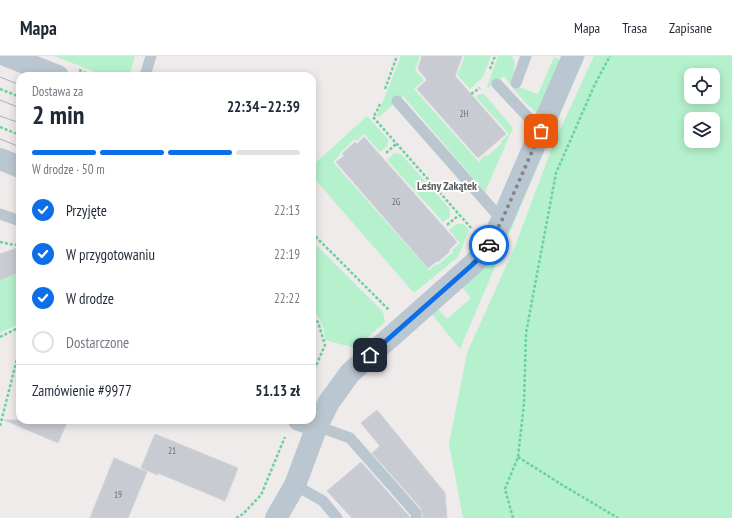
<!DOCTYPE html>
<html lang="pl">
<head>
<meta charset="utf-8">
<style>
  body { margin:0; font-family:"PT Sans Narrow",sans-serif; background:#f6f6f7; color:#1f2937; height:100vh; display:flex; flex-direction:column; font-size:15px; white-space:nowrap }
  * { box-sizing:border-box; margin:0 }
  p { font-size:13px; color:#747a83 }
  .icon { flex:none; width:22px; height:22px; fill:none; stroke:currentColor; stroke-width:2; stroke-linecap:round; stroke-linejoin:round }
  .map { position:relative; flex:1; overflow:hidden }
  .details { position:absolute; left:16px; top:16px; width:300px; height:352px; display:flex; flex-direction:column; background:#fff; border-radius:12px; box-shadow:0 2px 10px #0003 }
  .details>* { flex:none }
  .controls { position:absolute; left:684px; top:12px; display:grid; gap:8px }
  .controls a { display:grid; place-items:center; width:36px; height:36px; border-radius:8px; background:#fff; box-shadow:0 2px 10px #0003; font-size:20px }
  .pin { position:absolute; display:grid; place-items:center; width:34px; height:34px; color:#fff; margin:-17px; border-radius:8px; box-shadow:0 2px 6px #0006 }
  .courier { position:absolute; display:grid; place-items:center; width:40px; height:40px; margin:-20px; border:3px solid #0c6fe8; border-radius:50%; background:#fff; color:#222; box-shadow:0 1px 5px #0007 }
  .overview em { font-style:normal; font-weight:700 }
  .overview div { display:flex; flex-direction:column-reverse }
  .overview { display:flex; align-items:center; justify-content:space-between; height:68px; padding:0 16px }
  h1 { font-size:26px; font-weight:700; line-height:30px }
  .bar { display:grid; grid-template-columns:repeat(4,1fr); gap:6px 4px; align-content:center; height:48px; padding:0 16px }
  .bar i { height:5px; border-radius:3px; background:#e0e1e3 }
  .bar .selected { background:#0c6fe8 }
  .bar p { grid-column:span 4 }
  .line { display:flex; align-items:center; gap:10px; padding:0 16px; border-top:1px solid #e0e1e3 }
  .line div { flex:1 }
  ol { padding:0 16px; list-style:none }
  li { display:flex; align-items:center; gap:12px; height:44px }
  li p { margin-inline-start:auto }
  li .icon { padding:4px; border-radius:50%; background:#0c6fe8; color:#fff; stroke-width:4 }
  li:last-child { color:#747a83 }
  li i { width:22px; height:22px; border:2px solid #e0e1e3; border-radius:50% }
  header { display:flex; align-items:center; gap:24px; box-sizing:border-box; height:56px; padding:0 20px; background:#fff; border-bottom:1px solid #e0e1e3 }
  header strong { font-size:19px }
  nav { display:flex; gap:22px; margin-inline-start:auto; font-size:14px }
  .map>svg:first-child { display:block }
  .green { fill:#b5f1cc; fill-rule:evenodd }
  .building { fill:#c8cbd1; stroke:#cfd2d8 }
  .lines { fill:none; stroke-linecap:round; stroke-linejoin:round }
  .path { stroke:#6bd19e; stroke-width:2.5; stroke-dasharray:3 2; stroke-linecap:butt }
  .service { stroke:#bbc7d0; stroke-width:11 }
  .minor { stroke:#bbc7d0; stroke-width:22 }
  .tertiary { stroke:#bbc7d0; stroke-width:22 }
  .tram { stroke:#adb1b7; stroke-width:1 }
  .done { stroke:#7f868d; stroke-width:4; stroke-dasharray:0 7.2 }
  .route { stroke:#0c6fe8; stroke-width:5 }
  .labels { text-anchor:middle; stroke-width:4; stroke-linejoin:round; paint-order:stroke }
  .number-label { font-size:9px; fill:#646f78 }
  .neighbourhood-label { font-size:12px; font-weight:bold; fill:#585c61; stroke:#fff }
</style>
</head>
<body>
<header>
<strong>Mapa</strong>
<nav><a>Mapa</a><a>Trasa</a><a>Zapisane</a></nav>
</header>
<div class="map">
<svg width="732" height="462" viewBox="0 0 732 462">
  <rect width="100%" height="100%" fill="#efebeb"/>
  <path class="green" d="M54,0H135L129,20H106Z
    M401,0H420L415,14L424,24L414,33L479,106L485,99L488,100L502,87L501,85L509,78L476,41L478,39L484,38L513,72L485,136L403,40L379,61L377,60Z
    M465,0H491L483,21L470,33L457,19Z
    M498,0C501,0 508,0 511,0C519,5 512,21 510,28L538,38L554,1L559,3L560,8L537,56C524,48 514,33 504,20L488,32L487,31Z
    M582,0H585L460,293L430,256L436,251L447,263L471,242L460,229Z
    M594,0H732V462H463L449,388L467,297L515,190L553,89ZM691,19H713V41H691ZM691,63H713V85H691Z
    M367,60L388,83L387,90L380,96L364,78L357,85L355,83L339,98L340,99L333,106L429,214L436,208L438,209L453,196L452,194L460,187L449,174L457,168H464L469,174L458,201L414,237L312,120V110Z
    M394,97L401,98L450,153V161L443,166L387,104Z
    M312,185L383,256L385,266L355,292L325,284C325,272 321,262 312,254Z
    M0,215L3,223L20,216V267L0,277Z"/>
  <path class="building" d="M422,0H462L455,20L506,78L478,102L417,33L427,24L418,13Z
    M364,81L457,186L449,194L450,195L438,206L437,205L428,212L336,106L344,100L342,98L355,86L357,88Z
    M20,191V216L0,224V198Z
    M377,354L445,437L447,462H423L421,452L372,397L380,390L361,367Z
    M4,364H68L58,387Z
    M155,378L238,412L225,445L158,417V419L141,412Z
    M114,402L147,416L128,462H90Z
    M361,406L409,460V462H352L327,435Z"/>
  <g class="lines">
    <path class="path" d="M490,13L495,0
      M79,14L93,20
      M0,33L20,41
      M385,33L397,0
      M471,38L480,32
      M380,48L376,57L373,61L472,173
      M0,71L20,79
      M386,97L396,88
      M447,169L459,159
      M312,177L389,254
      M0,186L14,189L20,188
      M312,262L318,266L325,289L312,319
      M0,281L20,271
      M0,370L20,291
      M518,401L564,430L618,462
      M236,462L243,458L261,439L285,381
      M513,462L505,433L518,401L524,347L526,277L556,117L595,28L610,0"/>
    <path class="service" d="M145,20L151,0
      M516,27L526,0
      M497,28L541,75
      M397,45L502,164
      M0,158L20,165
      M317,370L350,382L416,457V462
      M295,429L323,445L337,462"/>
    <path class="minor" d="M299,364L317,370
      M276,462L295,429L317,370L329,346L350,317L472,209L486,195L502,164L573,0"/>
    <path class="tertiary" d="M7,0L58,20
      M0,103L20,111"/>
    <path class="tram" d="M0,21L20,29
      M0,44L20,52
      M0,60L20,67
      M0,83L20,91"/>
  </g>
  <g class="lines">
    <path class="done" d="M489,189L502,164L541,75"/>
    <path class="route" d="M370,299L472,209L486,195L489,189"/>
  </g>
  <g class="labels">
    <g class="number-label">
      <text x="464" y="61">2H</text>
      <text x="396" y="149">2G</text>
      <text x="172" y="398">21</text>
      <text x="118" y="442">19</text>
    </g>
    <g class="neighbourhood-label">
      <text x="447" y="134">Leśny Zakątek</text>
    </g>
  </g>
</svg>
<div class="controls">
<a><svg class="icon" aria-label="locate" viewBox="0 0 24 24"><circle cx="12" cy="12" r="6"/><path d="M12 2v4M12 18v4M2 12h4M18 12h4"/></svg></a>
<a><svg class="icon" aria-label="layers" viewBox="0 0 24 24"><path d="M12 4l9 5-9 5-9-5zM3 14l9 5 9-5"/></svg></a>
</div>
<div class="pin" style="left:541px;top:75px;background:#ea580c"><svg class="icon" aria-label="bag" viewBox="0 0 24 24"><path d="M5 8h14l-1 12H6zM9 8a3 3 0 0 1 6 0"/></svg></div>
<div class="pin" style="left:370px;top:299px;background:#1f2937"><svg class="icon" aria-label="home" viewBox="0 0 24 24"><path d="M3 11l9-7 9 7M6 9v11h12V9"/></svg></div>
<div class="courier" style="left:489px;top:189px"><svg class="icon" aria-label="car" viewBox="0 0 24 24"><path d="M5 17H2v-5l4-1 3-4h7l3 4 3 1v5h-3M9 17h6M6 11h13"/><circle cx="7" cy="17" r="2"/><circle cx="17" cy="17" r="2"/></svg></div>
<section class="details">
<div class="overview"><div><h1>2 min</h1><p>Dostawa za</p></div><em>22:34–22:39</em></div>
<div class="bar"><i class="selected"></i><i class="selected"></i><i class="selected"></i><i></i><p>W drodze · 50 m</p></div>
<ol>
<li><svg class="icon" aria-label="check" viewBox="0 0 24 24"><path d="M5 12l5 5 9-10"/></svg>Przyjęte<p>22:13</p></li>
<li><svg class="icon" aria-label="check" viewBox="0 0 24 24"><path d="M5 12l5 5 9-10"/></svg>W przygotowaniu<p>22:19</p></li>
<li><svg class="icon" aria-label="check" viewBox="0 0 24 24"><path d="M5 12l5 5 9-10"/></svg>W drodze<p>22:22</p></li>
<li><i></i>Dostarczone</li>
</ol>
<div class="line" style="height:52px"><div>Zamówienie #9977</div><b>51.13 zł</b></div>
</section>
</div>
</body>
</html>
